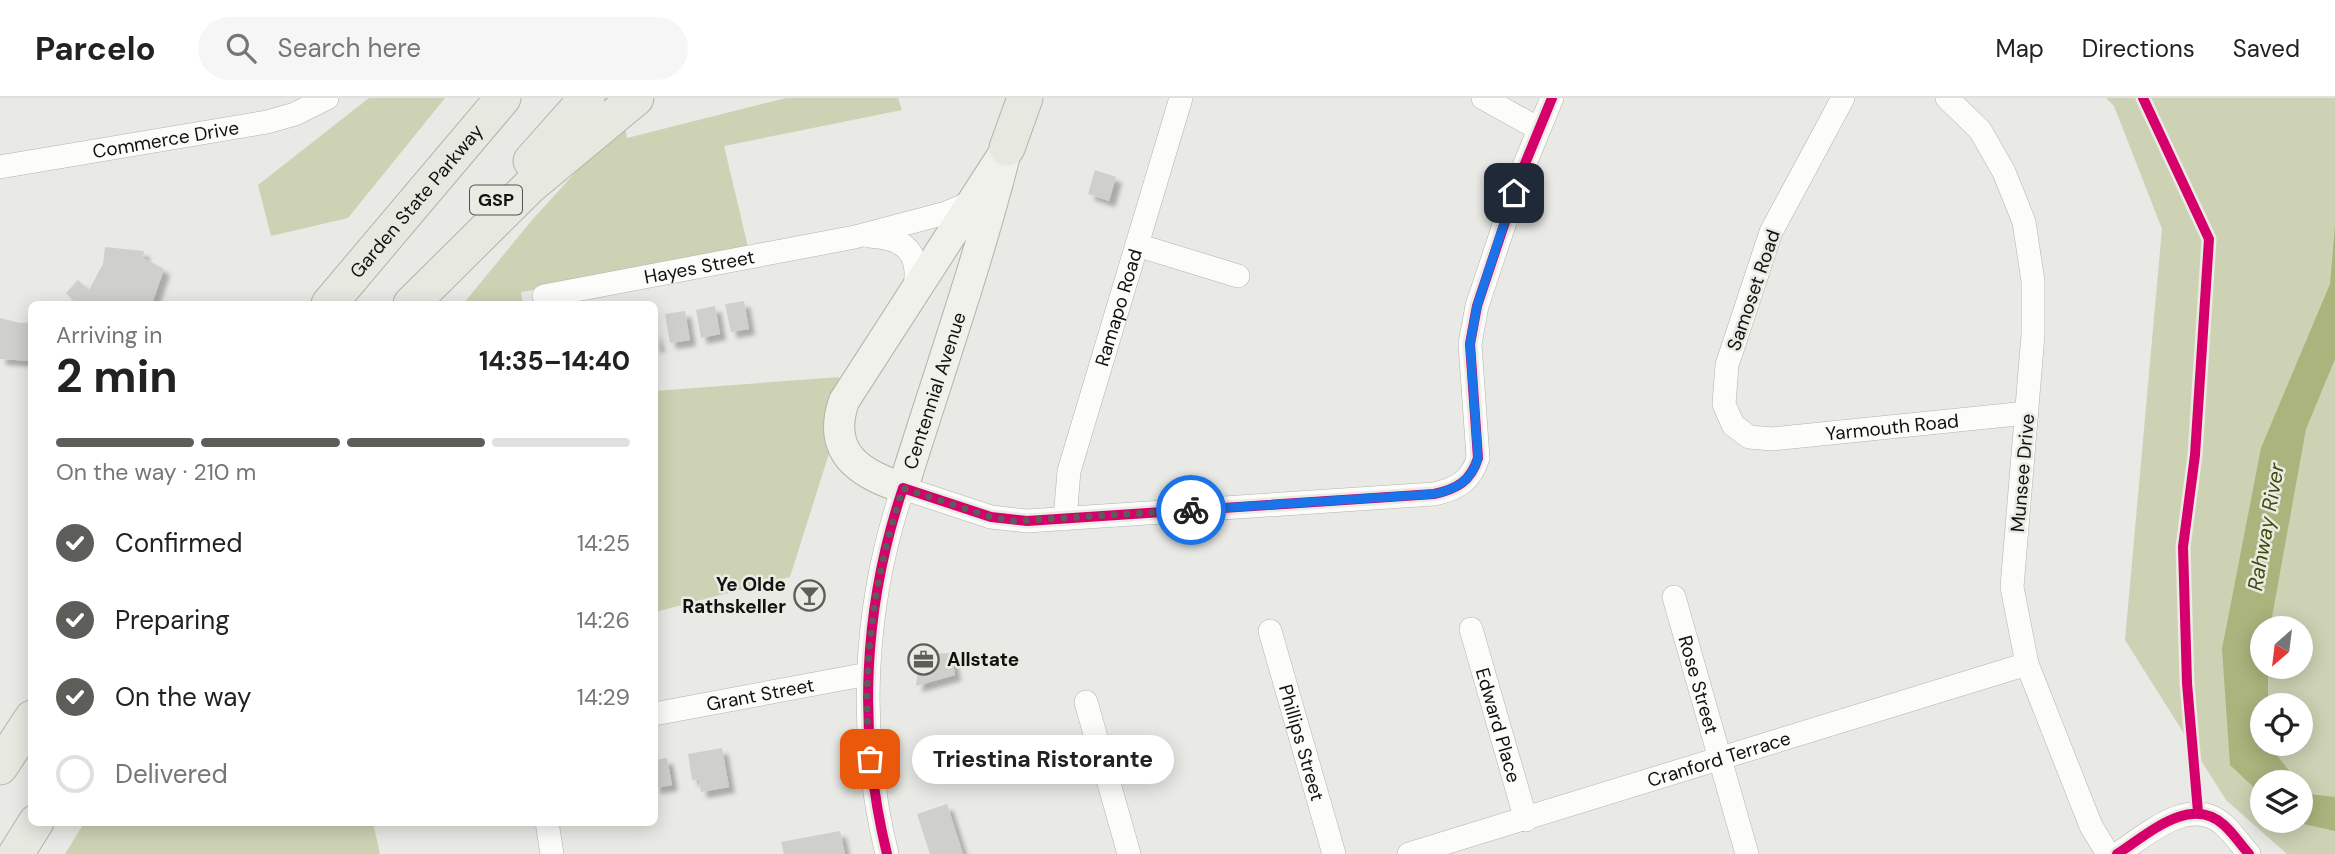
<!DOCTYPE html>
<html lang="en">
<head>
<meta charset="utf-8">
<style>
  body { margin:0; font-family:"DM Sans",sans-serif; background:#f6f6f6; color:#222; height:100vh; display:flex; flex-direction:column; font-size:26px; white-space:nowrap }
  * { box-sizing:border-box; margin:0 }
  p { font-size:23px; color:#767676 }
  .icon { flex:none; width:38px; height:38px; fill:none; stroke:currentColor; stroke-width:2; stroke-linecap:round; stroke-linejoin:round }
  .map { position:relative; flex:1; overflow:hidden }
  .details { position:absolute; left:28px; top:203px; width:630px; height:525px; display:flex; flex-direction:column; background:#fff; border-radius:10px; box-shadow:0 4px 18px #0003 }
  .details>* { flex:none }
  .needle { width:46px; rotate:208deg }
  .tools { position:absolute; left:2250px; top:518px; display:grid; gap:14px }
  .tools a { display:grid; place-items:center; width:63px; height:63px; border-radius:50%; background:#fff; box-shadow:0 4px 18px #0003; font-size:35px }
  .pin { position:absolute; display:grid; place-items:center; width:60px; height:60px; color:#fff; margin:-30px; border-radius:14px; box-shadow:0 4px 10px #0006 }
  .courier { position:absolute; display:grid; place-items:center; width:70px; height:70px; margin:-35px; border:5px solid #1a73e8; border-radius:50%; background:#fff; color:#222; box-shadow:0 2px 9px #0007 }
  .bubble { position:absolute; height:49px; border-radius:24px; background:#fff; box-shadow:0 4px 18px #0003; font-size:23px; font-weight:700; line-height:49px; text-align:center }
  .summary em { font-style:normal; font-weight:700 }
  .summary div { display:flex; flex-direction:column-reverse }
  .summary { display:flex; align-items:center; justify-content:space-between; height:119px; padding:0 28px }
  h1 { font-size:46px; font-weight:700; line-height:52px }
  .bar { display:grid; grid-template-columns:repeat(4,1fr); gap:10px 7px; align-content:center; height:84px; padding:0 28px }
  .bar i { height:9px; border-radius:5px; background:#e0e0e0 }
  .bar .selected { background:#5d5d5a }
  .bar p { grid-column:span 4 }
  ol { padding:0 28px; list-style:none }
  li { display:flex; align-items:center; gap:21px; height:77px }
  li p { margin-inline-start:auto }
  li .icon { padding:7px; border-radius:50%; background:#5d5d5a; color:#fff; stroke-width:4 }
  li:last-child { color:#767676 }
  li i { width:38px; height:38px; border:4px solid #e0e0e0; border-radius:50% }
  header { display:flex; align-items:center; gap:42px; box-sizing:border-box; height:98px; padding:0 35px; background:#fff; border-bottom:2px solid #e0e0e0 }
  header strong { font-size:33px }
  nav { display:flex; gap:38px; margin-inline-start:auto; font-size:24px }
  .search { width:490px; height:63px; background:#f6f6f6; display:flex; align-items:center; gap:18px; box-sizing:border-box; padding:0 24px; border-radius:38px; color:#767676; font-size:26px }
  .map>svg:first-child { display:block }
  .green { fill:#ced2b4; fill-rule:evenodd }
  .water { fill:#abb47d }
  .building { fill:#cfcfcc; filter:url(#shadow) }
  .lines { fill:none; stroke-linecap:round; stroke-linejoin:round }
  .minor-casing { stroke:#b2b2af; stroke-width:24 }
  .major-casing { stroke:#b2b4a9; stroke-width:32 }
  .highway-casing { stroke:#b2b4a9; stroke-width:37 }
  .minor { stroke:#fcfcfb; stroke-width:23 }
  .major { stroke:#f0f1eb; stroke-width:30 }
  .highway { stroke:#e7e9e1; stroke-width:35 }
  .cycleway-casing { stroke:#eaebe3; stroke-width:15 }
  .cycleway { stroke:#d6006c; stroke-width:10 }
  .done { stroke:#5d5d5a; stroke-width:7; stroke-dasharray:0 12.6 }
  .route { stroke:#1a73e8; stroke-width:9 }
  .labels { text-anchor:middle; stroke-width:5; stroke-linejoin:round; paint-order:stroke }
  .shield { fill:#eaebe3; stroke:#52534f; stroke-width:2 }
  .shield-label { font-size:18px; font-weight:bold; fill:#11120f }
  .street-label { font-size:19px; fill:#11120f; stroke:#eaebe3 }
  .poi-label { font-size:19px; font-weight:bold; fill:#11120f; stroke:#eaebe3; text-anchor:end }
  .water-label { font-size:21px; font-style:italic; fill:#424a0f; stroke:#eaebe3 }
</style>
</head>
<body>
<header>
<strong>Parcelo</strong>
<div class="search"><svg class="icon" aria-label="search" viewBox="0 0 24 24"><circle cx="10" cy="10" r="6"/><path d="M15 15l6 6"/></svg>Search here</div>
<nav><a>Map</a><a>Directions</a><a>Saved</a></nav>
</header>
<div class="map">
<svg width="2335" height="756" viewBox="0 0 2335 756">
  <defs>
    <filter id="shadow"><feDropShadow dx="6" dy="6" stdDeviation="2" flood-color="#0004"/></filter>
  </defs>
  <rect width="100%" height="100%" fill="#e9e9e5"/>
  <path class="green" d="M369,0H445L348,120L271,138L258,87Z
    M786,0H898L902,12L724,48L749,153L521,194L523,206H463L533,121L624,21L627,40Z
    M2106,0H2335V756H2287L2226,702L2125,542L2162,131L2114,8ZM2263,530H2301V569H2263ZM2263,607H2301V646H2263ZM2263,684H2301V723H2263Z
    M839,279L831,349L790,479L655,514V293Z
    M84,725H373L380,756H65Z"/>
  <path class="water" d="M2335,128V261L2306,331L2270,530H2263V569H2268V607H2263V646H2268L2298,684H2263V698L2230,667L2222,551L2261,350L2330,186Z
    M2301,688L2309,696L2335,699V733L2290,723H2301Z"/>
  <path class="building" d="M1095,72L1116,79L1109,103L1088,96Z
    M105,149L144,153L143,160L164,171L152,206H77L66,195L78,182L89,192L103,166Z
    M744,203L749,231L731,234L725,206Z
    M715,208L720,236L701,240L696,212Z
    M685,213L690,242L670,245L665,216Z
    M0,220L20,225L32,224V263L0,261Z
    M654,230L659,248L654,249Z
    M951,555L955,577L916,588L920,556Z
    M951,639L960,667L936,676L925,677L917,652Z
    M722,650L729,689L701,694L699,681L692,682L688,656Z
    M667,660L672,687L654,690V662Z
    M947,706L963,756H930L917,716Z
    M840,733L845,756H784L781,744Z"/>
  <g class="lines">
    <defs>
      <g id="minor">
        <path d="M1483,0L1539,31"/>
        <path id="s1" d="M1843,0L1771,134L1727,267L1724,306L1733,327L1749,339L1772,341L2027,315"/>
        <path d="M1947,0L1980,32L2004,74L2024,124L2033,183V237L2012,489L2027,566L2091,728L2108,756"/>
        <path id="s2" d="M0,69L267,24L295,16L327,0"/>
        <path d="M869,138C907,140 922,156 914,195"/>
        <path d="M1137,147L1238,178"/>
        <path id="s3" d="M544,198L855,139L946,115L974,103"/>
        <path id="s4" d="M1065,421L1069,373L1181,0"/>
        <path id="s5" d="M1674,499L1747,756"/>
        <path id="s6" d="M1471,531L1526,722"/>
        <path id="s7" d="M1270,533L1334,756"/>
        <path d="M1086,604L1129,756"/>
        <path id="s8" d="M654,616L868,576"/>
        <path d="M547,724L552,756"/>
        <path d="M887,756C857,634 863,509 903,390L991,419L1027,423L1434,396C1457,391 1471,383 1478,360L1470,246L1477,208L1522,73L1552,0"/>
        <path id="s9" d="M1409,756L2027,566"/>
        <path d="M2117,756C2147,737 2190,696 2224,727C2233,735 2241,747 2249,756"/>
      </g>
      <g id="major">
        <path id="s10" d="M1007,50L844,303C826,355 860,376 903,390C940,271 983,151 1012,29"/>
      </g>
      <g id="highway">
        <path d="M1007,50L1025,0"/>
        <path d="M531,63L587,0"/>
        <path id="s11" d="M329,206L503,0"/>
        <path d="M411,206L530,88L636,0"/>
        <path d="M0,669L32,620"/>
        <path d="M16,756L36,724"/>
      </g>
    </defs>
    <use href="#minor" class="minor-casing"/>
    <use href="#major" class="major-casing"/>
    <use href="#highway" class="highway-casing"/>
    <use href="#minor" class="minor"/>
    <use href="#major" class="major"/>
    <use href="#highway" class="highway"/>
    <defs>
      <path id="cycleway" d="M2143,0L2209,141L2195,357L2183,449L2187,585L2198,714
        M887,756C857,634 863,509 903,390L991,419L1027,423L1434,396C1457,391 1471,383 1478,360L1470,246L1477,208L1522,73L1552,0
        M2117,756C2147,737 2190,696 2224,727C2233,735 2241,747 2249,756"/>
    </defs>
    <use href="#cycleway" class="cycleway-casing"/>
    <use href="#cycleway" class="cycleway"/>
  </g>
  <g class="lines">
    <path class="done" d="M870,661C861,569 874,478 903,390L991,419L1015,423L1191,412"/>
    <path class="route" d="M1191,412L1434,396C1457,391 1471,383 1478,360L1470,246L1477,208L1514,95"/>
  </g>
  <defs>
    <symbol id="bar-ring" viewBox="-11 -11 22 22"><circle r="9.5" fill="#eaebe3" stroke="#5d5d5a" stroke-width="1.5"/><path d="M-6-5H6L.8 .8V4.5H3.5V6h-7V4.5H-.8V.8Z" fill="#5d5d5a"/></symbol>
    <symbol id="office-ring" viewBox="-11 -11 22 22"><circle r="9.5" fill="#eaebe3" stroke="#5d5d5a" stroke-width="1.5"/><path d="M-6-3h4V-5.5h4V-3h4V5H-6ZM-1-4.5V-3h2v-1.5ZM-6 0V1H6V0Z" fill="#5d5d5a"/></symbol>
  </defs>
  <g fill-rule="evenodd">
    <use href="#bar-ring" x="792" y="480" width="35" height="35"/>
    <use href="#office-ring" x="906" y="544" width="35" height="35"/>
  </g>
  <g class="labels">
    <rect class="shield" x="470" y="87.5" width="52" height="29" rx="5"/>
    <g class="shield-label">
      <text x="496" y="108">GSP</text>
    </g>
    <g class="street-label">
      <text dy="7" stroke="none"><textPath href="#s2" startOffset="168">Commerce Drive</textPath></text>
      <text dy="7" stroke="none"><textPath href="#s11" startOffset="135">Garden State Parkway</textPath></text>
      <text dy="7" stroke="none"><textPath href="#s3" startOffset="158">Hayes Street</textPath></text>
      <text transform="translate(1753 192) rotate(-71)" y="7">Samoset Road</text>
      <text dy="7" stroke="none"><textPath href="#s4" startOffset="219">Ramapo Road</textPath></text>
      <text dy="7" stroke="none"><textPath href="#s10" startOffset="525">Centennial Avenue</textPath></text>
      <text dy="7" stroke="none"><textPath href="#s1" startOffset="518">Yarmouth Road</textPath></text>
      <text transform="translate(2022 375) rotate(-85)" y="7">Munsee Drive</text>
      <text dy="7" stroke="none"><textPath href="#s5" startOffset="91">Rose Street</textPath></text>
      <text dy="7" stroke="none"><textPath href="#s8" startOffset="108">Grant Street</textPath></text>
      <text dy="7" stroke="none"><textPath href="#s6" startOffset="100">Edward Place</textPath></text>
      <text dy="7" stroke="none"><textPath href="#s7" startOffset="116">Phillips Street</textPath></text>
      <text dy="7" stroke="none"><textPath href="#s9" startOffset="324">Cranford Terrace</textPath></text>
    </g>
    <g class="poi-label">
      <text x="786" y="493">Ye Olde<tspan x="786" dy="22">Rathskeller</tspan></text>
      <text x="947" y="568" text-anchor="start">Allstate</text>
    </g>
    <g class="water-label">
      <text transform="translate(2266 429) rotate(-80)" y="7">Rahway River</text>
    </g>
  </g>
</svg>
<div class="tools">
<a><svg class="needle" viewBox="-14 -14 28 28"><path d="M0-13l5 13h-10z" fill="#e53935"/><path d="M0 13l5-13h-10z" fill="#767676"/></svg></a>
<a><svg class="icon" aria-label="locate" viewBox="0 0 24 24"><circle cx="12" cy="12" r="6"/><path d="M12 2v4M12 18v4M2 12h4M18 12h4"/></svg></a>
<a><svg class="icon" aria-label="layers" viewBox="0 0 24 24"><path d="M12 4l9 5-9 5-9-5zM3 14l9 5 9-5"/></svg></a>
</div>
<div class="pin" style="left:870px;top:661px;background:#ea580c"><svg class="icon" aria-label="bag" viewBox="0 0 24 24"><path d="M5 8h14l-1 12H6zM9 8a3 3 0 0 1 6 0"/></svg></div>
<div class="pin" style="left:1514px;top:95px;background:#1f2937"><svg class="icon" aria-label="home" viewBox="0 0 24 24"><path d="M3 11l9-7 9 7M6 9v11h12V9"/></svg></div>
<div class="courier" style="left:1191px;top:412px"><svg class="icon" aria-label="bike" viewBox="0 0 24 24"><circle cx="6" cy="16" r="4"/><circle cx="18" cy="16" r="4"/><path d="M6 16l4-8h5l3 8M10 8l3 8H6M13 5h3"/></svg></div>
<div class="bubble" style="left:912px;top:637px;width:262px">Triestina Ristorante</div>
<section class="details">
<div class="summary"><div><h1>2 min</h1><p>Arriving in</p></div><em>14:35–14:40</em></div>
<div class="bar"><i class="selected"></i><i class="selected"></i><i class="selected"></i><i></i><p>On the way · 210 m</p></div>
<ol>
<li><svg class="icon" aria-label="check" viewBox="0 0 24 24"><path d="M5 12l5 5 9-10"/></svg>Confirmed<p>14:25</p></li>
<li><svg class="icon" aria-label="check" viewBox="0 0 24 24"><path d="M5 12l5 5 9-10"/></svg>Preparing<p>14:26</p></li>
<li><svg class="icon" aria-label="check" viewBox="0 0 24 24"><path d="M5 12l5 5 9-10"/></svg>On the way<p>14:29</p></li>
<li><i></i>Delivered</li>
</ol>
</section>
</div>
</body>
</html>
